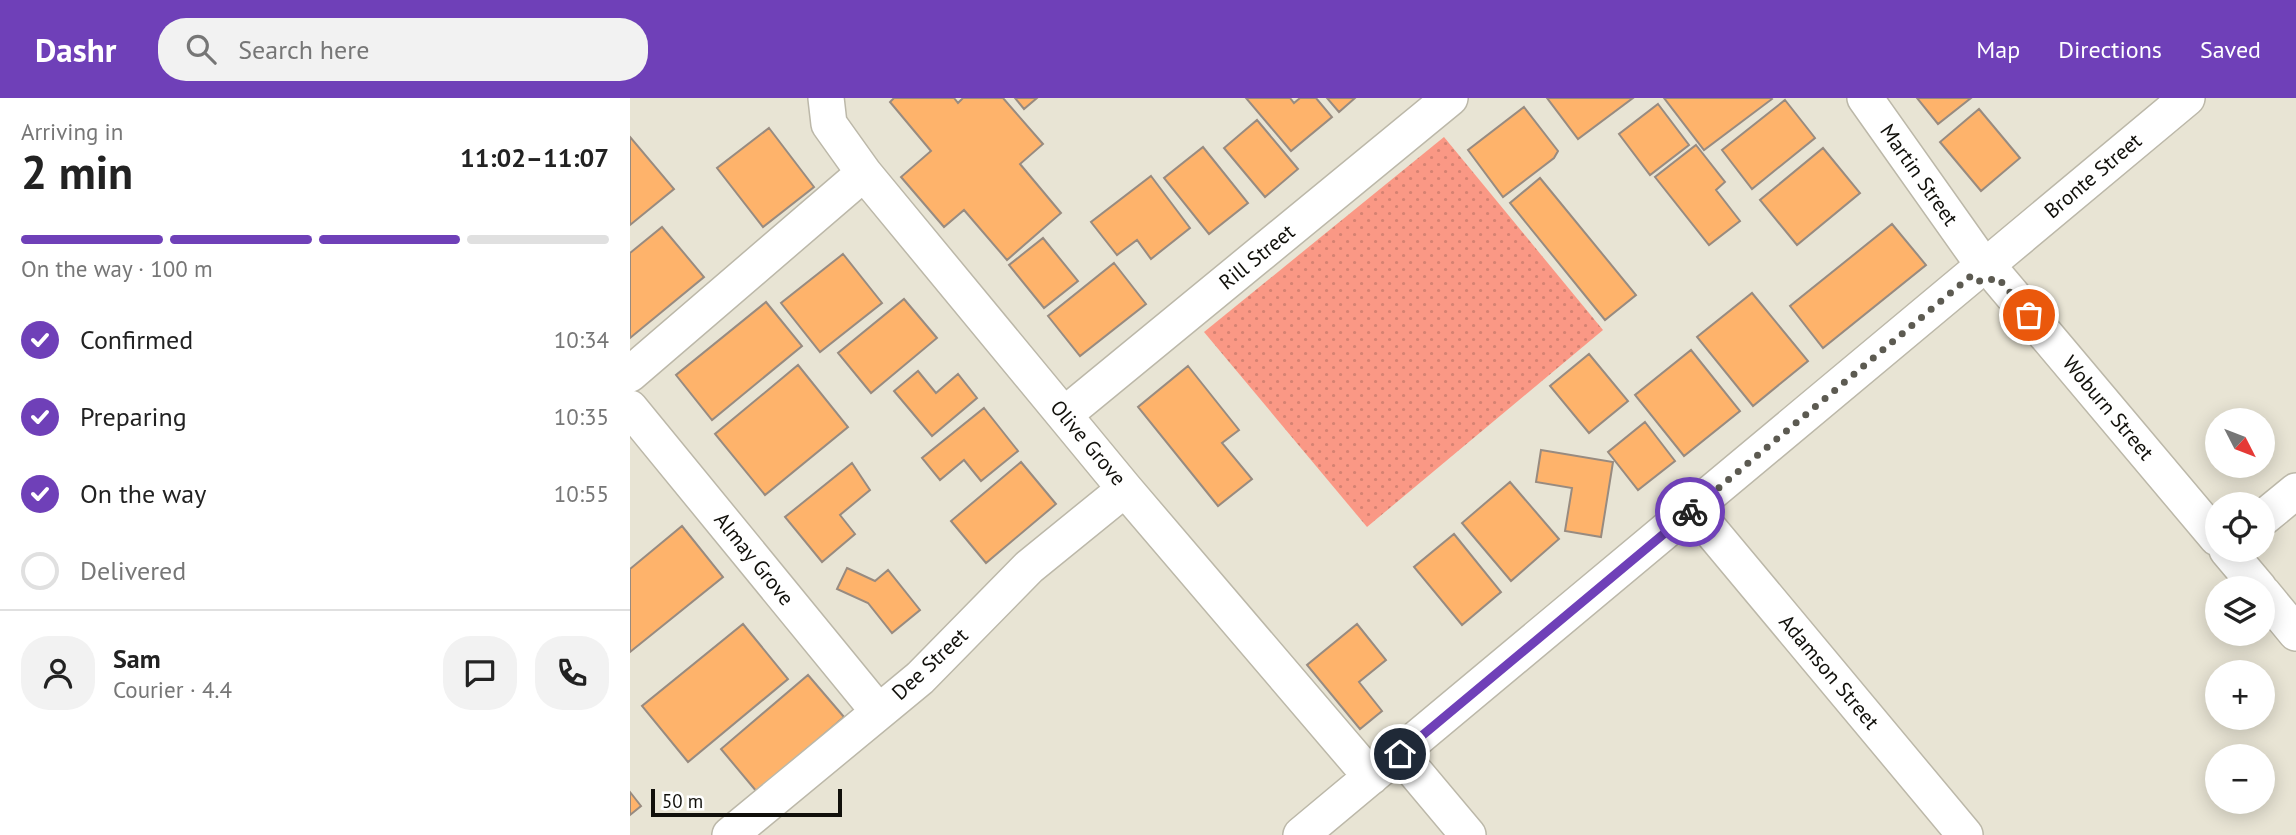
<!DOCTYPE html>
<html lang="en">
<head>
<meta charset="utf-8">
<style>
  body { margin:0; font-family:"PT Sans",sans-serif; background:#f2f2f2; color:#222; height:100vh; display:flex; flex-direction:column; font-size:26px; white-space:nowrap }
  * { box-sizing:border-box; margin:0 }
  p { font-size:23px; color:#767676 }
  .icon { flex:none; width:38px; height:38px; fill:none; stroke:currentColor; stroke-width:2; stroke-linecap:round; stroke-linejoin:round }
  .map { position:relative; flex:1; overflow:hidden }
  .sheet { display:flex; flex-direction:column; background:#fff; width:630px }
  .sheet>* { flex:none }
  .needle { width:46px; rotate:132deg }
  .fabs { position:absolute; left:1575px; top:310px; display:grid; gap:14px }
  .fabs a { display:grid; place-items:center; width:70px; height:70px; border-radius:50%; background:#fff; box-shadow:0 4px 18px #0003; font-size:35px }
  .scale { position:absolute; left:21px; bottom:18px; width:191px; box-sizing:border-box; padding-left:7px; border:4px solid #11100b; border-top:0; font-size:19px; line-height:24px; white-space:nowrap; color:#11100b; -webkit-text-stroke:5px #fff; paint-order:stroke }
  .pin { position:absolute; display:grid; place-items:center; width:60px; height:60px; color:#fff; margin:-30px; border:4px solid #fff; border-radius:50%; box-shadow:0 2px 7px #0007 }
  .courier { position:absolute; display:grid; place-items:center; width:70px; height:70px; margin:-35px; border:5px solid #6f40b8; border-radius:50%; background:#fff; color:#222; box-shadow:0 2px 9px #0007 }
  .overview em { font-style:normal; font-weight:800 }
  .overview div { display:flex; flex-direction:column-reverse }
  .overview { display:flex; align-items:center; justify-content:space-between; height:119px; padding:0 21px }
  h1 { font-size:46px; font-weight:800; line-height:52px }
  .bar { display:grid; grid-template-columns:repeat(4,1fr); gap:10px 7px; align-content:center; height:84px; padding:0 21px }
  .bar i { height:9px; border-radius:5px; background:#e0e0e0 }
  .bar .on { background:#6f40b8 }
  .bar p { grid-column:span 4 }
  .line { display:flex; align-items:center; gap:18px; padding:0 21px; border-top:2px solid #e0e0e0 }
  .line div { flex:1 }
  .round { display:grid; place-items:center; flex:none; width:74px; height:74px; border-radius:28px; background:#f2f2f2 }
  ol { padding:0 21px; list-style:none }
  li { display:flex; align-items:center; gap:21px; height:77px }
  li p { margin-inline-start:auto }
  li .icon { padding:7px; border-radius:50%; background:#6f40b8; color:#fff; stroke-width:4 }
  li:last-child { color:#767676 }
  li i { width:38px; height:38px; border:4px solid #e0e0e0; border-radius:50% }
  header { display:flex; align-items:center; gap:42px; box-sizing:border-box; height:98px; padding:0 35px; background:#6f40b8; color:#fff }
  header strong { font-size:33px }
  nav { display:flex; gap:38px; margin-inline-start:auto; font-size:24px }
  .search { width:490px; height:63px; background:#f2f2f2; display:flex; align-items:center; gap:18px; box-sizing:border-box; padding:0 24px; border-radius:28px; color:#767676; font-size:26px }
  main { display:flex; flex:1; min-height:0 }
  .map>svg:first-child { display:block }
  .park { fill:url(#park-dots) }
  .building { fill:#feb36b; stroke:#988b80; stroke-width:2 }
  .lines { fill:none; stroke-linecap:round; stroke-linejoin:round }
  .minor-casing { stroke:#bcb8a9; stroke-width:38 }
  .minor { stroke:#fff; stroke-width:35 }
  .done { stroke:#5c5a51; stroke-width:7; stroke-dasharray:0 12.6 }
  .route { stroke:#6f40b8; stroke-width:9 }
  .labels { text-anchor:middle; stroke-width:6; stroke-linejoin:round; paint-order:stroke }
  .street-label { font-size:21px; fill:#11100b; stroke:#fff }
</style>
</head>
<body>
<header>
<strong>Dashr</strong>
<div class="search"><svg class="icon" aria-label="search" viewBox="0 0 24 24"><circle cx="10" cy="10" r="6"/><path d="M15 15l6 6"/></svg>Search here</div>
<nav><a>Map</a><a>Directions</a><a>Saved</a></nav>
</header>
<main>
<section class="sheet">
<div class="overview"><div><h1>2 min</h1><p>Arriving in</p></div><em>11:02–11:07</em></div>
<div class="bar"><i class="on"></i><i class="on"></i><i class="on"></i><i></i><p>On the way · 100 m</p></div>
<ol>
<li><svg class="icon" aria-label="check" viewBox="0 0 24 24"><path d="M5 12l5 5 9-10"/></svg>Confirmed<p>10:34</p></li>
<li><svg class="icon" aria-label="check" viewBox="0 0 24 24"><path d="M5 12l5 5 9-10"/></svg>Preparing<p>10:35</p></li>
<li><svg class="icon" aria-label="check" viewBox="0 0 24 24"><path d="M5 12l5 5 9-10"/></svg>On the way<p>10:55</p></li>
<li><i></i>Delivered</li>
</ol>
<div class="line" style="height:126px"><a class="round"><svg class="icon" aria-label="person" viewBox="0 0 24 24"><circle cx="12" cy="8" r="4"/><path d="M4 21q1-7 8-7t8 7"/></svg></a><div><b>Sam</b><p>Courier · 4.4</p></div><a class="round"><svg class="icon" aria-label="chat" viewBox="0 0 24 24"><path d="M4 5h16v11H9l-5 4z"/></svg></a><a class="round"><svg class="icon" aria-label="phone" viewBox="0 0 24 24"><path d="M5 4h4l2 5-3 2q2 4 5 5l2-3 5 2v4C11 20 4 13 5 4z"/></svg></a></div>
</section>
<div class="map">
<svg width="1666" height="737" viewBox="0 0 1666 737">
  <defs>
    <pattern id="park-dots" width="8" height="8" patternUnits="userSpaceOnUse" patternTransform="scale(1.75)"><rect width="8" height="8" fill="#fa9885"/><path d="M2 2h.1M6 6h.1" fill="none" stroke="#d58272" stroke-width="1.8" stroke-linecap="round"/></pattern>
  </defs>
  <rect width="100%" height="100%" fill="#e8e4d4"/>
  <path class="park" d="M814,39L973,232L737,429L574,234Z"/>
  <path class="building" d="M264,0H324L328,5L333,0H373L413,46L390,66L431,115L377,162L334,112L314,129L271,79L301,53L260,4Z
    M385,0H407L394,11Z
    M616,0H660L664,5L670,0H686L702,19L661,53Z
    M697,0H725L709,14Z
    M917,0H1003L948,41Z
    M1034,0H1141L1142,1L1074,52Z
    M1287,0H1341L1308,26Z
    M1155,2L1185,40L1122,91L1092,52Z
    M1028,6L1059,47L1020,77L989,36Z
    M894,9L928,53L924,60L873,99L838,52Z
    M1349,11L1390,60L1351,93L1310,44Z
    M627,22L668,71L635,99L594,50Z
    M139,30L184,89L133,129L87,70Z
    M0,39L44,91L0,127Z
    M1066,47L1095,84L1086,92L1110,123L1079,147L1025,79Z
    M573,49L618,105L579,136L534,80Z
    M1193,50L1230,95L1167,147L1130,102Z
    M521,78L560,130L521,161L507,142L487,157L461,124Z
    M910,80L1006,197L975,222L880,105Z
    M1262,126L1296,167L1193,250L1160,208Z
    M32,129L74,179L0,240V155Z
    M413,140L448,183L414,210L379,167Z
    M213,156L252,205L190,254L151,205Z
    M484,165L516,206L450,258L418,218Z
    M1122,195L1178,263L1123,308L1067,239Z
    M274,201L307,240L241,295L208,255Z
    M136,204L172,248L82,322L46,277Z
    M1061,252L1110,313L1054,358L1005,297Z
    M959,256L998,303L959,335L920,288Z
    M168,267L218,329L135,397L85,336Z
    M558,268L609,332L592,345L622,381L588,408L508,309Z
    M288,273L306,295L328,276L347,300L302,338L264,293Z
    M354,310L388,353L351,383L334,362L310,382L292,360Z
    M1015,324L1045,363L1008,392L978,354Z
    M911,352L983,364L971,439L935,433L942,390L906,384Z
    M391,364L426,406L356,465L321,423Z
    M222,365L240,392L210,417L225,436L192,464L155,419Z
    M880,384L929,441L881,483L832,425Z
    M52,428L93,479L0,554V471Z
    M824,436L871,494L832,527L784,469Z
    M217,470L245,483L258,472L290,512L262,535L238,505L207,491Z
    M113,526L158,581L58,664L12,608Z
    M727,526L756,562L729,584L752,613L730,631L677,567Z
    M178,577L214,619L127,694L91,651Z
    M0,694L11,708L0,717Z"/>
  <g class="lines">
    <defs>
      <path id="minor" d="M196,0L199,26L234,75L495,391L741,679
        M1235,0L1344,154
        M1370,156L1557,0
        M1368,180L1587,440
        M0,276L234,75
        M0,310L248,613
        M434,317L820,0
        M1063,411L1335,737
        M1633,420L1666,393
        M1597,452L1629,490
        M1633,495L1666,535
        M770,656L838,737
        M100,737L290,580L399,469L495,391
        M671,737L1342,177"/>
    </defs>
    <use href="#minor" class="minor-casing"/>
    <use href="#minor" class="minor"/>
  </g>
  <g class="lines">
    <path class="done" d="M1060,414L1342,177L1351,184L1368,180L1399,217"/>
    <path class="route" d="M770,656L1060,414"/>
  </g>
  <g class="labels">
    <g class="street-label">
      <text transform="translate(1289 77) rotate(55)" y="7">Martin Street</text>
      <text transform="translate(1463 78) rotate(-40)" y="7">Bronte Street</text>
      <text transform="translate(627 159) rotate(-39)" y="7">Rill Street</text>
      <text transform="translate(1478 310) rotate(50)" y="7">Woburn Street</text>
      <text transform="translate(458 345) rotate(50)" y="7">Olive Grove</text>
      <text transform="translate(124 461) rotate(51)" y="7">Almay Grove</text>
      <text transform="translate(300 566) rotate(-43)" y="7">Dee Street</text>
      <text transform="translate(1199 574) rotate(50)" y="7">Adamson Street</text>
    </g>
  </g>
</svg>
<div class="fabs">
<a><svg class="needle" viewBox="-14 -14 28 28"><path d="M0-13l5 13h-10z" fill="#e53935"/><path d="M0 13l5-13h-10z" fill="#767676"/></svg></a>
<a><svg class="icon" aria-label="locate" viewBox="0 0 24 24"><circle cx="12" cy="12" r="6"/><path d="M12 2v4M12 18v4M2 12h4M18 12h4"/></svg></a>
<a><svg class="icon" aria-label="layers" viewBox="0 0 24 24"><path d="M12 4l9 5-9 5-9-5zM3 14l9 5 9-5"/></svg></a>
<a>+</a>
<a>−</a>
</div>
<div class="scale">50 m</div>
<div class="pin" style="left:1399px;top:217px;background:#ea580c"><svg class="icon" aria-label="bag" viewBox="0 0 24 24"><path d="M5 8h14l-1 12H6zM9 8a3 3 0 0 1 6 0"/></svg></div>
<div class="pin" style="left:770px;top:656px;background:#1f2937"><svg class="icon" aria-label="home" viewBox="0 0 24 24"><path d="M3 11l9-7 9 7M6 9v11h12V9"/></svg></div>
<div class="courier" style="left:1060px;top:414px"><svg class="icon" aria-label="bike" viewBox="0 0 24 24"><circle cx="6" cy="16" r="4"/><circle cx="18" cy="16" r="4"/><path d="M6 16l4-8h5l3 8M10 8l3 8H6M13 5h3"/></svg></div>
</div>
</main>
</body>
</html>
